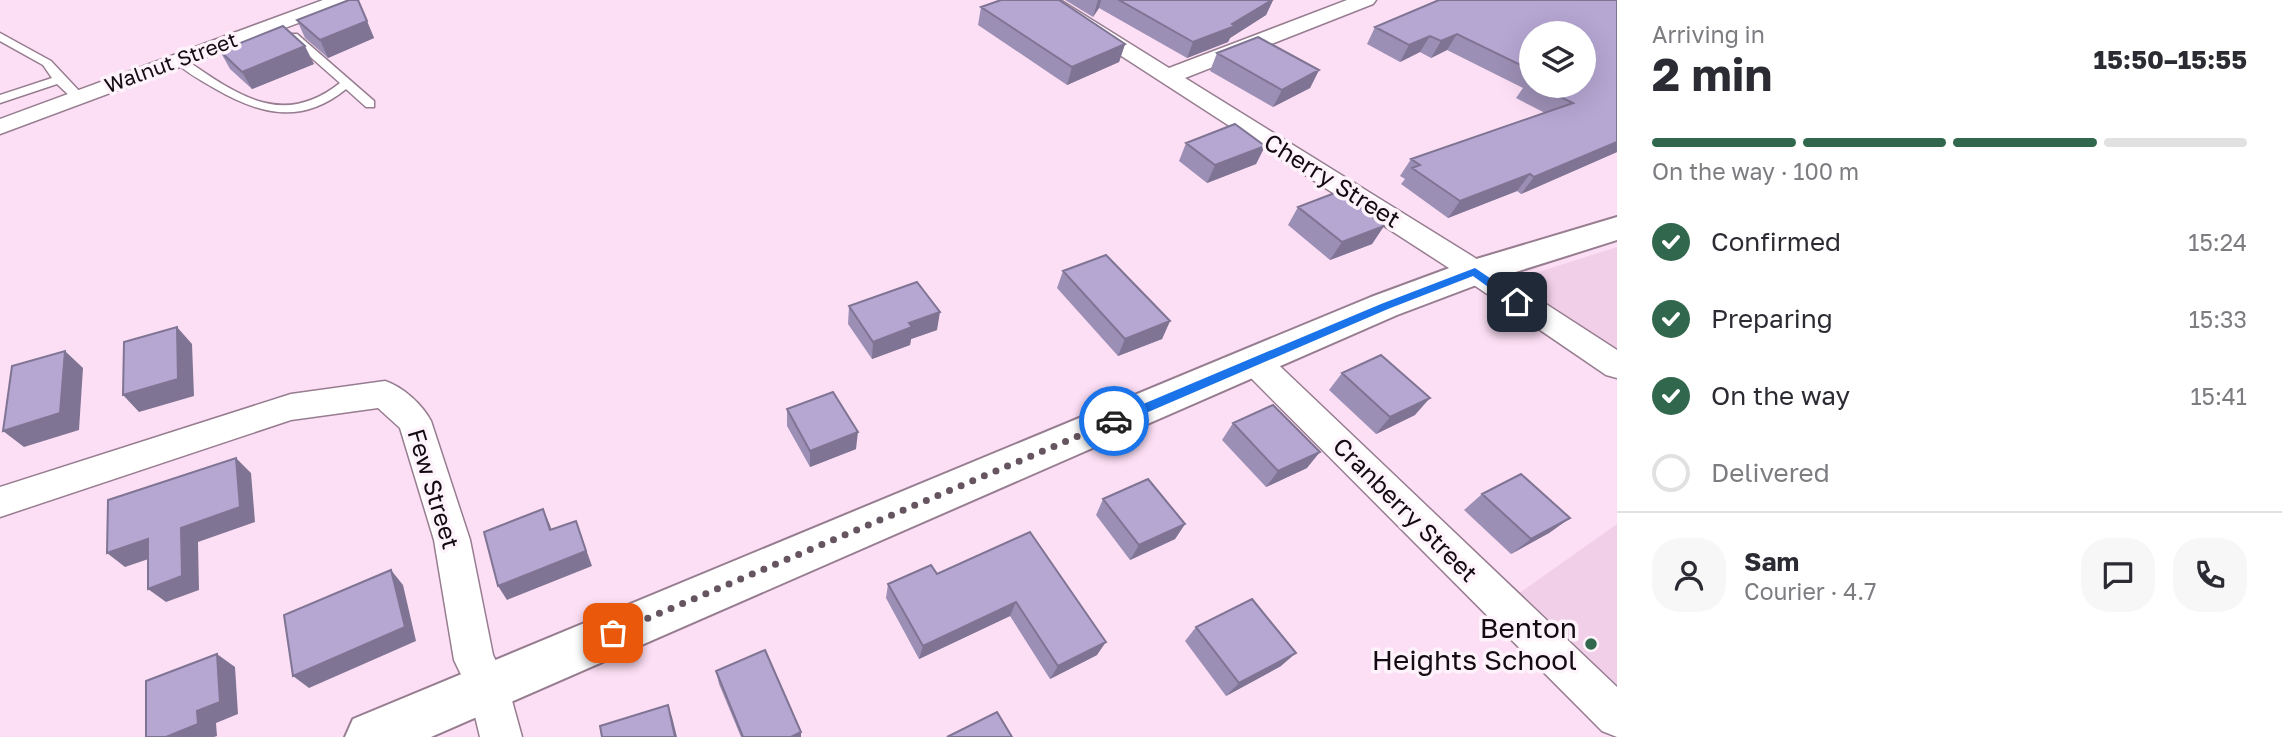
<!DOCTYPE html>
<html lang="en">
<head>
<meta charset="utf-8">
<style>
  body { margin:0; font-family:"Golos Text",sans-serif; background:#f7f7f7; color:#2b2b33; height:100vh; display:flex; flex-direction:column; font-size:26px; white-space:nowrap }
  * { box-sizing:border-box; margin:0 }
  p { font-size:23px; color:#7c7c81 }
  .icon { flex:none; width:38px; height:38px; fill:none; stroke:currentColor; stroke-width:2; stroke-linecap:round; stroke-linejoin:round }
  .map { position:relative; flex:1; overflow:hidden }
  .side { display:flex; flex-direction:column; background:#fff; width:665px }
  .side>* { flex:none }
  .fabs { position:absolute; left:1519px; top:21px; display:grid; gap:14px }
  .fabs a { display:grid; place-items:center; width:77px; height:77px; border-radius:50%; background:#fff; box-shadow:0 7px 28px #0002; font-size:35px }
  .pin { position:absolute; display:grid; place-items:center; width:60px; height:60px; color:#fff; margin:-30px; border-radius:14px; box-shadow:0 4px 10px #0006 }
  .courier { position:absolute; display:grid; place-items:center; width:70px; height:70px; margin:-35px; border:5px solid #1a73e8; border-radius:50%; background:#fff; color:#222; box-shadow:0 2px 9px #0007 }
  .overview em { font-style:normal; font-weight:700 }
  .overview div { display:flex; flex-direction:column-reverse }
  .overview { display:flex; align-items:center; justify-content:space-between; height:119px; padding:0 35px }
  h1 { font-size:46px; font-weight:700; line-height:52px }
  .bar { display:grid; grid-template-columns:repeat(4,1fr); gap:10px 7px; align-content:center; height:84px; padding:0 35px }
  .bar i { height:9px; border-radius:5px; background:#e1e1e2 }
  .bar .current { background:#31674d }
  .bar p { grid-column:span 4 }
  .line { display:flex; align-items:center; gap:18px; padding:0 35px; border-top:2px solid #e1e1e2 }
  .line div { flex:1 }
  .round { display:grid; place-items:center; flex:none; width:74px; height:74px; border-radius:28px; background:#f7f7f7 }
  ol { padding:0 35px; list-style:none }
  li { display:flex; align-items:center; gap:21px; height:77px }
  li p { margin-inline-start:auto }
  li .icon { padding:7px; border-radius:50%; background:#31674d; color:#fff; stroke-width:4 }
  li:last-child { color:#7c7c81 }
  li i { width:38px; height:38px; border:4px solid #e1e1e2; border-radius:50% }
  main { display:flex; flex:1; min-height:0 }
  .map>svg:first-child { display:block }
  .built { fill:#f2cfe9 }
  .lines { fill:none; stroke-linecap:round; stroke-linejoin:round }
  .service-casing { stroke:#977d90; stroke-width:3 }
  .minor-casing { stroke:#977d90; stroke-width:3 }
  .tertiary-casing { stroke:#977d90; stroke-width:4 }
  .service { fill:#fff; fill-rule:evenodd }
  .minor { fill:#fff; fill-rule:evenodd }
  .tertiary { fill:#fff; fill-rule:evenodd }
  .wall { fill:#9c8fb5; fill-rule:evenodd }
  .shaded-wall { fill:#7f7493 }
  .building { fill:#b5a6d2; stroke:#7f7493; stroke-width:2 }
  .route { fill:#1a73e8 }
  .done { stroke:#665561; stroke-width:7; stroke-dasharray:0 12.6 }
  .poi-dot { fill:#31674d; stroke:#fff3fb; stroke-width:2.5 }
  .labels { text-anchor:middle; stroke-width:7; stroke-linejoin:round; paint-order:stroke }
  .far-street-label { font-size:21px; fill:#140b12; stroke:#fff3fb }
  .street-label { font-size:24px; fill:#140b12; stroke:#fff3fb }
  .near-poi-label { font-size:28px; fill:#140b12; stroke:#fff3fb; text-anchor:end }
</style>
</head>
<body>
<main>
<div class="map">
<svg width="1617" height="737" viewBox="0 0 1617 737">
  <rect width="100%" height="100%" fill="#fddff5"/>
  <path class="built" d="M1617,247V349L1513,280Z
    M1617,524V692L1515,596Z"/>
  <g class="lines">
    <defs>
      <path id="service" d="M0,33L51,61L82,94V100H74L57,84L0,103V95L52,78L43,65L0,41Z
        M289,34H297L374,101V107H366L346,89C302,125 260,115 214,88C200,80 184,71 173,60L183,58C235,93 281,130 340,83L289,38Z"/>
      <path id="minor" d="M323,0H352L349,4L0,134V119Z
        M1035,0H1060L1169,68L1347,0H1376L1373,4L1185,78L1472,256L1617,350V378L1606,375L1452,270Z
        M1255,350L1266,353L1617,687V737L1602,731L1244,371L1239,362L1244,353Z
        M385,381C403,387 422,404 431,421L470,540L493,655L508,686L522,737H480L469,691L454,660L434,540L400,428L378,408L291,420L0,517V487L291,394Z"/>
      <path id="tertiary" d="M1617,217V240L1487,281L1397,315L431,737H345L353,719L1371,297L1463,263Z"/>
    </defs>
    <use href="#service" class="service-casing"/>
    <use href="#minor" class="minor-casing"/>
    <use href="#tertiary" class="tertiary-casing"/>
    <use href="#service" class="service"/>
    <use href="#minor" class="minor"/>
    <use href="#tertiary" class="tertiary"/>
  </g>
  <path class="wall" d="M358,0L374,38L328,58L305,38L297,20Z
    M1065,0H1273L1266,15L1230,38L1228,42L1187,58L1099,8L1093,17Z
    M1617,0V152L1521,194L1517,191L1448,218L1401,184L1405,179L1400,176L1411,159L1545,113L1516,98L1523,88L1447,50L1431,58L1420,52L1400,62L1367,44L1375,27ZM1531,33L1584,86H1531Z
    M981,7L1125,44L1119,62L1067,85L978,25Z
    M220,51L314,64L252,89L230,69Z
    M1217,53L1319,70L1310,88L1273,107L1210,71Z
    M1186,143L1265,146L1256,164L1207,183L1179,161Z
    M1298,207L1384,226L1372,244L1330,260L1288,225Z
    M1063,271L1170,321L1162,339L1118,356L1057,288Z
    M849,306L937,330L911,339L910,345L872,359L848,324Z
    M1342,373L1415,415L1376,434L1329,390Z
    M787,409L856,449L810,467L787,426Z
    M1233,423L1307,468L1266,487L1222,440Z
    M1482,494L1570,518L1549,533L1511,554L1464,510Z
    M1103,499L1185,524L1175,539L1130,560L1096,515Z
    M1030,532L1097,655L1050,679L1010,616L919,659L886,598L888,584L937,574Z
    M1196,627L1281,666L1226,696L1185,641Z
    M716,671L801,732V737H741L719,684Z"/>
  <path class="shaded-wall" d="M1098,0H1101L1099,8L1093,17Z
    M1272,0H1273L1266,15L1230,38L1228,42L1187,58L1193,42L1232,24Z
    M367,21L374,38L328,58L320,40Z
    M1457,34L1447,50L1431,58L1441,41Z
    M1430,36L1420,52L1400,62L1409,45Z
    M1125,44L1119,62L1067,85L1072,67Z
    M305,46L314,64L252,89L242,72Z
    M1319,70L1310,88L1273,107L1282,90Z
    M1617,142V152L1521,194L1534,177Z
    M1265,146L1256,164L1207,183L1215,165Z
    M1530,174L1517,191L1448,218L1460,201Z
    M1384,226L1372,244L1330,260L1342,242Z
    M940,312L937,330L911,339L910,345L872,359L873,342L909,323Z
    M1170,321L1162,339L1118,356L1125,339Z
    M177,327L192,344L194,396L139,412L123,395Z
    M65,351L83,368L79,430L24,447L3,431Z
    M1430,398L1415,415L1376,434L1390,417Z
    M858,432L856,449L810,467V451Z
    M1320,452L1307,468L1266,487L1278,471Z
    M236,458L251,473L255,522L198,542L199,590L166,602L148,589L181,528Z
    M543,509L550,525L557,546L550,530Z
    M1570,518L1549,533L1511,554L1531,539Z
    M576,521L592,566L507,600L498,586Z
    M1185,524L1175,539L1130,560L1139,545Z
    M148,539L166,553L125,567L107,553Z
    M391,570L403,585L416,641L309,688L293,676Z
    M1016,602L1010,616L919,659L923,646Z
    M1106,642L1097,655L1050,679L1058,666Z
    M1296,653L1281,666L1226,696L1239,683Z
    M217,654L235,667L238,714L216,723L217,736L214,737H166L197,711Z
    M668,705L672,717L677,737H675Z
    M801,732V737H791Z"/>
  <path class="building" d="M349,0H358L367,21L320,40L297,20Z
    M1001,0H1059L1125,44L1072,67L981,7Z
    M1119,0H1272L1232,24L1235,26L1193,42Z
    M1439,0H1617V142L1534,177L1530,174L1460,201L1412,168L1420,165L1411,159L1573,103L1538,86H1584V33H1531V70L1457,34L1441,41L1430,36L1409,45L1375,27Z
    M283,26L305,46L242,72L220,51Z
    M1258,37L1319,70L1282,90L1217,53Z
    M1235,124L1265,146L1215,165L1186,143Z
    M1340,191L1384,226L1342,242L1298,207Z
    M1106,255L1170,321L1125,339L1063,271Z
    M917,282L940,312L909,323L912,327L873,342L849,306Z
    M177,327L178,379L123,395L124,342Z
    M65,351L60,413L3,431L12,366Z
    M1381,355L1430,398L1390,417L1342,373Z
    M833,392L858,432L810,451L787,409Z
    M1273,405L1320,452L1278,471L1233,423Z
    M236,458L240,507L181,528L182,576L148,589V539L107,553L108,500Z
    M1521,474L1570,518L1531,539L1482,494Z
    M1148,479L1185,524L1139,545L1103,499Z
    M543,509L550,530L576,521L586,551L498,586L484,532Z
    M1030,532L1106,642L1058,666L1016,602L923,646L888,584L931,565L937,574Z
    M391,570L405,627L293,676L284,615Z
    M1252,599L1296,653L1239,683L1196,627Z
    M765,650L801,732L791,737H743L716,671Z
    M217,654L220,702L197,711L198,724L166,737H146V681Z
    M668,705L675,737H602L600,726Z
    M997,712L1012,737H947Z"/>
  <path class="route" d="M1475,268L1521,299V305H1513L1473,276L1388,309L1118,425L1114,426L1108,421L1110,418L1381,304Z"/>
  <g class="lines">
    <path class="done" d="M613,633L1114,421"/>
  </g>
  <circle class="poi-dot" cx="1591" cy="644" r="7"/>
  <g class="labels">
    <g class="far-street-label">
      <text transform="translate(171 63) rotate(-20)" y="7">Walnut Street</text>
    </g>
    <g class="street-label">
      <text transform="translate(1332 181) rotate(32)" y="8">Cherry Street</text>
      <text transform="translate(433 489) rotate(73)" y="8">Few Street</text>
      <text transform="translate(1405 510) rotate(45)" y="8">Cranberry Street</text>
    </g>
    <g class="near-poi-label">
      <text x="1577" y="638">Benton<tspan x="1577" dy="32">Heights School</tspan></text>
    </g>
  </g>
</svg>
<div class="fabs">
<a><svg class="icon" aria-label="layers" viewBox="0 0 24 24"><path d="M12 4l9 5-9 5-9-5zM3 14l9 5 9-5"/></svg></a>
</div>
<div class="pin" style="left:613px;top:633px;background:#ea580c"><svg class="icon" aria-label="bag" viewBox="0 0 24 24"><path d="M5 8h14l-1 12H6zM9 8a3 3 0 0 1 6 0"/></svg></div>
<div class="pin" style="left:1517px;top:302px;background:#1f2937"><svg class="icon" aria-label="home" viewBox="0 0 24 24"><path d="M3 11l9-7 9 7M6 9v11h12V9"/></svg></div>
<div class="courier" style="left:1114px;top:421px"><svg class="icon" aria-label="car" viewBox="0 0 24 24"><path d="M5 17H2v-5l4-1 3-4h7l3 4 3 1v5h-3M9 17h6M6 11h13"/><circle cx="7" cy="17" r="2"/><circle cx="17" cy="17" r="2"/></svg></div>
</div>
<section class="side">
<div class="overview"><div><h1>2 min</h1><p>Arriving in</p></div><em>15:50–15:55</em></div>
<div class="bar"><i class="current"></i><i class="current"></i><i class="current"></i><i></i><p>On the way · 100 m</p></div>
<ol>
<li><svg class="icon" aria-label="check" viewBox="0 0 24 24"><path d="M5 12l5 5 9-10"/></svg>Confirmed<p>15:24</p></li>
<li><svg class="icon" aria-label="check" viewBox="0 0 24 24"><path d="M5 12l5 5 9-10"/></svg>Preparing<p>15:33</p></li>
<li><svg class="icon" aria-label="check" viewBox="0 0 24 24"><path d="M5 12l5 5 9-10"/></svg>On the way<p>15:41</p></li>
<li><i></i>Delivered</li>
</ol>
<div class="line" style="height:126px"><a class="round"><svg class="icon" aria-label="person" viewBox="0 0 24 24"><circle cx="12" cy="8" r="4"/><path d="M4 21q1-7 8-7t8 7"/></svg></a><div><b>Sam</b><p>Courier · 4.7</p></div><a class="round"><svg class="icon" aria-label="chat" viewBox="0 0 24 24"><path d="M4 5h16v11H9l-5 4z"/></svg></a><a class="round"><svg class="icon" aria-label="phone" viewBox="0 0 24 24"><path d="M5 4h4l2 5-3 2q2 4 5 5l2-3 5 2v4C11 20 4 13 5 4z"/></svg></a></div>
</section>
</main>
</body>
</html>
